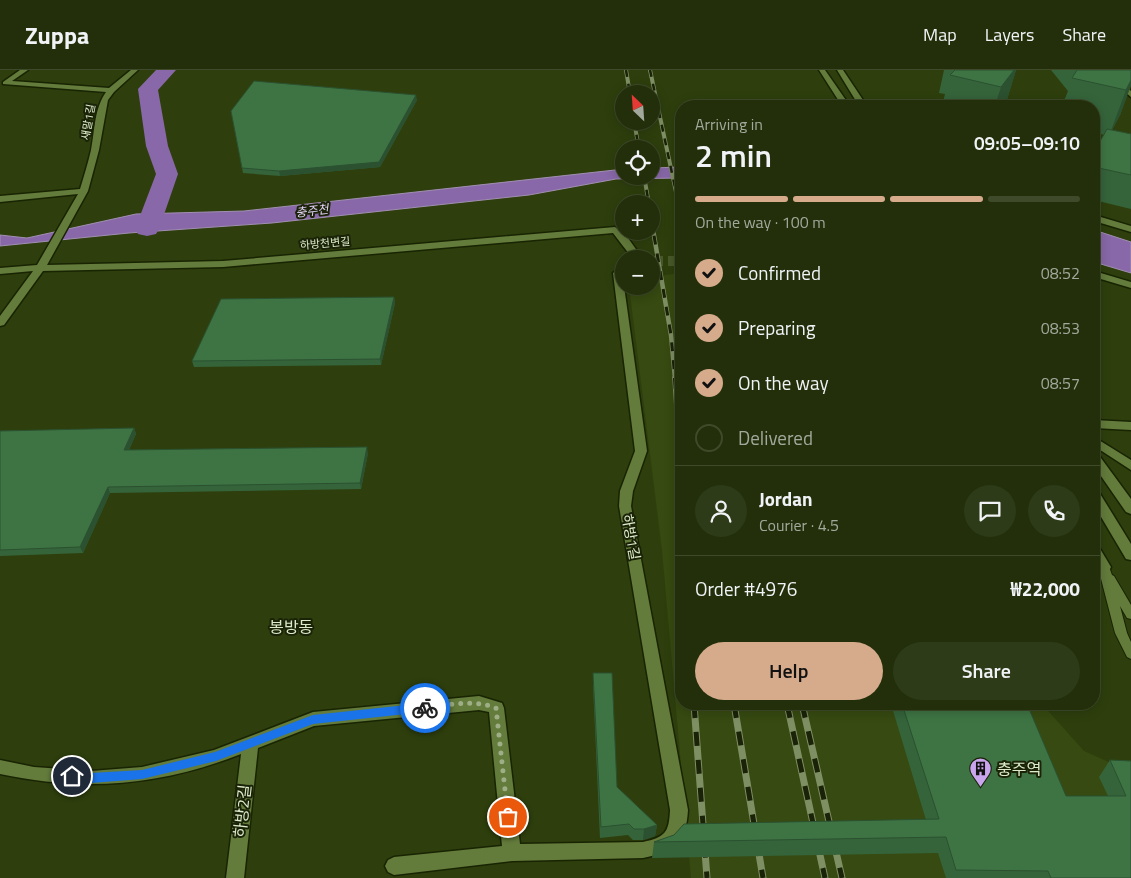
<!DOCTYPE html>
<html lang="en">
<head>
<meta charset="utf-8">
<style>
  body { margin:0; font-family:"Titillium Web","Noto Sans KR",sans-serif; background:#2e3b18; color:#f1f3f6; height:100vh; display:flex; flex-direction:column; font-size:19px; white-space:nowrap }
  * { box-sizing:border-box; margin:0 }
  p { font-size:16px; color:#a2a99c }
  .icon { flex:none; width:28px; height:28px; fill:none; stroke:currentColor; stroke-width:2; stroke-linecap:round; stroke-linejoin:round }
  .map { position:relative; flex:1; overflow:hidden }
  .side { position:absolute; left:675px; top:30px; width:425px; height:610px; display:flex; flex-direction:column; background:#222f0a; border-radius:20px; box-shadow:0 2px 12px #0003,0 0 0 1px #3f4a2b }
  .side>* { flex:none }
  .needle { width:32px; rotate:335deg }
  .tools { position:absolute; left:615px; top:15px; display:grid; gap:10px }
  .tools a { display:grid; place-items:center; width:45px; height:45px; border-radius:50%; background:#222f0a; box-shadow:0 2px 12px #0003,0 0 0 1px #3f4a2b; font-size:25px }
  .pin { position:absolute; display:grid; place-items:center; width:42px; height:42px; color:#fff; margin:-21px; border:2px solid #fff; border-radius:50%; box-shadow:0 1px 5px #0007 }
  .courier { position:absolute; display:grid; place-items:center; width:50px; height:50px; margin:-25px; border:4px solid #1a73e8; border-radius:50%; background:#fff; color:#222; box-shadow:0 1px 6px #0007 }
  .overview em { font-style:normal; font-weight:600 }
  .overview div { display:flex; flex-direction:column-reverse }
  .overview { display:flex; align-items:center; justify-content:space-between; height:85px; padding:0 20px }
  h1 { font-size:32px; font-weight:600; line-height:38px }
  .bar { display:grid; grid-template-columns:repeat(4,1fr); gap:8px 5px; align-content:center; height:60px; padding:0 20px }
  .bar i { height:6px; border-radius:4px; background:#3f4a2b }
  .bar .on { background:#d6ab8b }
  .bar p { grid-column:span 4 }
  .line { display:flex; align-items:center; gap:12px; padding:0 20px; border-top:1px solid #3f4a2b }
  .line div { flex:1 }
  .round { display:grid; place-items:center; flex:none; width:52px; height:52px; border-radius:26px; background:#2e3b18 }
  ol { padding:0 20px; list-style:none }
  li { display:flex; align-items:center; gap:15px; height:55px }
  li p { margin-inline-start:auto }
  li .icon { padding:5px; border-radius:50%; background:#d6ab8b; color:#111; stroke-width:4 }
  li:last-child { color:#a2a99c }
  li i { width:28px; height:28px; border:2px solid #3f4a2b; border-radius:50% }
  .button { display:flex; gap:10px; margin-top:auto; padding:10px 20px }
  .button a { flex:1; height:58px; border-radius:30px; background:#d6ab8b; color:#111; font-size:20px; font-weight:600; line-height:58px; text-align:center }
  .button a+a { background:#2e3b18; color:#f1f3f6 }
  header { display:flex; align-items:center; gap:30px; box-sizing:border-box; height:70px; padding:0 25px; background:#222f0a; border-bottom:1px solid #3f4a2b }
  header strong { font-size:24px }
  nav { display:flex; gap:28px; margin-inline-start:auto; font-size:18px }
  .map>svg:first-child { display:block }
  .built { fill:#374a11 }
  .water { fill:#8868a8; stroke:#a18fb2 }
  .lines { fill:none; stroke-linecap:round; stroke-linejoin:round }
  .river { fill:#8868a8; fill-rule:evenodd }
  .minor-tunnel { stroke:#485929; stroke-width:10; stroke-dasharray:10 5; stroke-linecap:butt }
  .service-casing { stroke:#192403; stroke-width:2 }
  .minor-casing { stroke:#192403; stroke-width:3 }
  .tertiary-casing { stroke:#192403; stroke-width:3 }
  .service { fill:#637b3b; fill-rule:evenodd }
  .minor { fill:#637b3b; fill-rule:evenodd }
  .tertiary { fill:#637b3b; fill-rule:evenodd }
  .rail-far3-casing { stroke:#7f8f64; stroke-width:4 }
  .rail-far2-casing { stroke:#7f8f64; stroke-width:4.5 }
  .rail-far1-casing { stroke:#7f8f64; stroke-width:5.5 }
  .rail-casing { stroke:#7f8f64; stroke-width:7 }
  .rail-far3 { stroke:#1a2308; stroke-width:2.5; stroke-dasharray:7; stroke-linecap:butt }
  .rail-far2 { stroke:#1a2308; stroke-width:3; stroke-dasharray:9; stroke-linecap:butt }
  .rail-far1 { stroke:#1a2308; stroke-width:4; stroke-dasharray:11; stroke-linecap:butt }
  .rail { stroke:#1a2308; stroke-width:5; stroke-dasharray:14; stroke-linecap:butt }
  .wall { fill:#35643a }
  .shaded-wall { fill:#2b5130 }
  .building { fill:#3e7444; stroke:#2b5130 }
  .route { fill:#1a73e8 }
  .done { stroke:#9eae87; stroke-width:5; stroke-dasharray:0 9 }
  .labels { text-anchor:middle; stroke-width:4; stroke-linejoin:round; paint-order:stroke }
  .far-street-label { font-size:11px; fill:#dbeac8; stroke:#1a2308 }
  .far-water-label { font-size:12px; font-style:italic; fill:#e2d1f5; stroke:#1a2308 }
  .street-label { font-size:14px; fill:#dbeac8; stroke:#1a2308 }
  .quarter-label { font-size:16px; fill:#dbeac8; stroke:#1a2308 }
  .near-poi-label { font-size:16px; fill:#dbeac8; stroke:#1a2308; text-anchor:start }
  .near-street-label { font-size:16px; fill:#dbeac8; stroke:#1a2308 }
</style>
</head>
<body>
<header>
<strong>Zuppa</strong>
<nav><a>Map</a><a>Layers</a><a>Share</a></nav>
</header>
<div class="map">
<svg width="1131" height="808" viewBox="0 0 1131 808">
  <rect width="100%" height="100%" fill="#2e3f0d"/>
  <path class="built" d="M681,203V634H1042L1084,681L1131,702V808H691L662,480L629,216H651V207Z"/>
  <path class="water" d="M681,97V108L616,109L529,125L272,153L129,163L0,176V165L27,168L136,144L244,141L624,99V106H651V98Z
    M1094,160L1131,172V203L1094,192Z"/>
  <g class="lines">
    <path class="river" d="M156,0H176L158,20L168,76L178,104L159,159L156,164L147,166L138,164L135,159L156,104L146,76L138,19Z"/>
    <path class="minor-tunnel" d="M653,191H681"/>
    <defs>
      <path id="service" d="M1104,493L1108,494L1112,505L1114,506L1131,535V549L1127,548L1120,536L1127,563L1131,572V589L1127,587L1115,563L1098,497L1100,494Z"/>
      <path id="minor" d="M20,0H28L12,11L109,18L131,0H138L114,22L108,30L99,80L88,121L47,195L223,191L615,157L628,168L643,189H633L613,163L223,197L43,201L4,255L0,256V246L33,201L0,204V198L37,195L78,124L0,132V126L80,119C84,106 88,93 91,80C95,60 94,39 106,22L3,14V12Z
        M1100,0H1107L1131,21V27Z
        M1094,145L1131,156V162L1094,151Z
        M653,188L658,191L651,194V189H649Z
        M624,195V216L647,381L633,421L631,436L688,740C686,774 674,782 643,788L512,791L394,805L388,802L385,796L388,790L394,787L502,776L489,642L479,640L314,656L258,678L244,808H226L241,684C160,716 84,722 0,704V690L34,697L91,701L142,697L214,680L313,642L479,626L502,633L504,638L520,774L643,772C665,767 669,763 670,740L619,436L620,421L635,381L613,203Z
        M1094,201L1131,212V218L1094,207Z
        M1094,350L1131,352V360L1094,358Z
        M1094,367L1131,390V400L1094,376Z
        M1094,475L1099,477L1111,497L1109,501H1099L1094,491Z"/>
      <path id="tertiary" d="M819,0H825L850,36H842Z
        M837,0H843L867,36H859Z
        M1094,383L1098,384L1131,429V444L1126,442L1094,396Z
        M1094,421L1099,422L1131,474V490L1126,489L1094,435Z"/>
    </defs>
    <use href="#service" class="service-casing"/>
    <use href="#minor" class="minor-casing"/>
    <use href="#tertiary" class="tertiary-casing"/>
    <use href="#service" class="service"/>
    <use href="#minor" class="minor"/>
    <use href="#tertiary" class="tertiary"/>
    <defs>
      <path id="rail-far3" d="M626,0L630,24
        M650,0L679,136
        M634,51L639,79
        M644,106L649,134"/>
      <path id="rail-far2" d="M679,135L681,145
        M651,148L671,265L675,309"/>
      <path id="rail-far1" d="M675,308L681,400"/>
      <path id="rail" d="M694,634L707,808
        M734,634L763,808
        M787,634L825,808
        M802,634L842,808"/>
    </defs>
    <use href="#rail-far3" class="rail-far3-casing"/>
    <use href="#rail-far2" class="rail-far2-casing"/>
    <use href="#rail-far1" class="rail-far1-casing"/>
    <use href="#rail" class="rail-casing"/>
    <use href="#rail-far3" class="rail-far3"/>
    <use href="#rail-far2" class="rail-far2"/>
    <use href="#rail-far1" class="rail-far1"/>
    <use href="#rail" class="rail"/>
  </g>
  <path class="wall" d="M944,0H1016L1005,36H942L945,24L939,23Z
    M1051,0H1131V15L1120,45L1112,60L1131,64V139L1094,130V82L1104,65L1094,62V36H1062L1068,21Z
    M417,30L380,97L280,106L243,103L231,41Z
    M394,227L395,233L381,295L194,297L192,291Z
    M134,358L136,364L129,380L368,383L361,419L110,423L83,483L0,486V361Z
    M593,603L617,717L657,755L655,766L643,770H633L628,765L600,768L593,615Z
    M891,634H1027L1066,726H1108L1099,707L1110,690L1131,691V808H946L938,783L652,788L654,772L926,750Z"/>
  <path class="shaded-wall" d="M1014,0H1016L1005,36H995L1001,17Z
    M1131,10V15L1120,45L1109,66L1126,20Z
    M416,25L417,30L380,97L280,106L279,101Z
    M394,227L395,233L381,295L380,289Z
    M134,358L136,364L126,386L124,380Z
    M367,377L368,383L361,419L360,413Z
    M108,417L110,423L83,483L80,477Z
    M657,755L655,766L643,770L644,759Z"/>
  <path class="building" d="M955,0H1014L1001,17L950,5Z
    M1077,0H1131V10L1126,20L1072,8Z
    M254,11L416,25L379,92L279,101L242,98L231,41Z
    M1027,33L1045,36H1024Z
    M1107,59L1131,64V105L1094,97V82Z
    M394,227L380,289L192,291L221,229Z
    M134,358L124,380L367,377L360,413L108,417L80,477L0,480V361Z
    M593,603H612L617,717L657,755L644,759H634L629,754L601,757Z
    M902,634H1027L1066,726H1126L1110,690L1131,691V808H1051L1048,801L956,800L946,767L654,772L674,765L684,754L939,749Z"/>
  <path class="route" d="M425,633L430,638L425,642L313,654L216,691L142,709L91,713L72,711L66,706L72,702L91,703L142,700L215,682L313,645Z"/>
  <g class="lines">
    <path class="done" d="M425,638C448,635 473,629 496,638L508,747"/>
  </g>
  <defs>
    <symbol id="building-pin" viewBox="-11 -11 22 30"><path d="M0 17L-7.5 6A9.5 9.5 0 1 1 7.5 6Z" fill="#c9a5ee" stroke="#1a2308"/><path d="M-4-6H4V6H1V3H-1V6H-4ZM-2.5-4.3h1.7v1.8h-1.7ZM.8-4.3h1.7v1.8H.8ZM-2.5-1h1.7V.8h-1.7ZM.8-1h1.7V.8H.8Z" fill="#111"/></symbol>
  </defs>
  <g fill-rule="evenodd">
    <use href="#building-pin" x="968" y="686" width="25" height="34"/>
  </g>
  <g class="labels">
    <g class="far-street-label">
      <text transform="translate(88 52) rotate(-80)" y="4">새말1길</text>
      <text transform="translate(325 173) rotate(-5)" y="4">하방천변길</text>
    </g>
    <g class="far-water-label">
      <text transform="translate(312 141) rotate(-7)" y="4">충주천</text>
    </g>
    <g class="street-label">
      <text transform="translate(631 467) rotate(80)" y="5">하방1길</text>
    </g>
    <g class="quarter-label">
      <text x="291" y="563">봉방동</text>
    </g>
    <g class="near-poi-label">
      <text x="997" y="705">충주역</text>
    </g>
    <g class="near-street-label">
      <text transform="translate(242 741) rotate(-84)" y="6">하방2길</text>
    </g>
  </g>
</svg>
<div class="tools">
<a><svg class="needle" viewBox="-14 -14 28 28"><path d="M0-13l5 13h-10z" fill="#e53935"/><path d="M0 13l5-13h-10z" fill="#a2a99c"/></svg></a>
<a><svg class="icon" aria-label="locate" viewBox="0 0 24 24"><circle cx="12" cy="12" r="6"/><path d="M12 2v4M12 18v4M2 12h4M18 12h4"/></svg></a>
<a>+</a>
<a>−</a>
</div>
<div class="pin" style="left:508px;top:747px;background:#ea580c"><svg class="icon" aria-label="bag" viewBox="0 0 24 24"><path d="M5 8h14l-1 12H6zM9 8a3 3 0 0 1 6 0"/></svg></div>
<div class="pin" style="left:72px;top:706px;background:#1f2937"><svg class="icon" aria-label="home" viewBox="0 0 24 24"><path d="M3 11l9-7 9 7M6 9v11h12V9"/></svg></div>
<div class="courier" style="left:425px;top:638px"><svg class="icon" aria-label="bike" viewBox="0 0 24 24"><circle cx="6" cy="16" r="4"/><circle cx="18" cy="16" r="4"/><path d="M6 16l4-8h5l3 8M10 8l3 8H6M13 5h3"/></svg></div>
<section class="side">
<div class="overview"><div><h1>2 min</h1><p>Arriving in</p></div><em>09:05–09:10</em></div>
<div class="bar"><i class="on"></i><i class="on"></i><i class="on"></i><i></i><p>On the way · 100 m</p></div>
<ol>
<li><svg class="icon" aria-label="check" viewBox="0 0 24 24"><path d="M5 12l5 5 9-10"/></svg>Confirmed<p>08:52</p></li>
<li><svg class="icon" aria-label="check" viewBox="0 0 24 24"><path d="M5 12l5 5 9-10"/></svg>Preparing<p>08:53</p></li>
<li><svg class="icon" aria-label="check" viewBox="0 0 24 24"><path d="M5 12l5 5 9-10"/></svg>On the way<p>08:57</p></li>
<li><i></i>Delivered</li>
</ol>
<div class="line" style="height:90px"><a class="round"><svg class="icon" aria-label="person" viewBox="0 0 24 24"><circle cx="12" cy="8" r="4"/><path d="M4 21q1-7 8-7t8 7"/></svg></a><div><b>Jordan</b><p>Courier · 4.5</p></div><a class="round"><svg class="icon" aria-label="chat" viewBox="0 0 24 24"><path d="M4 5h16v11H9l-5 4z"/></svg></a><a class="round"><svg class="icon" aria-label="phone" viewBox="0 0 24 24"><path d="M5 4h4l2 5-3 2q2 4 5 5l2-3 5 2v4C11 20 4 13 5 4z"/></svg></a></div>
<div class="line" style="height:65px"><div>Order #4976</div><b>₩22,000</b></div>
<div class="button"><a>Help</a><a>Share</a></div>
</section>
</div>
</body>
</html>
